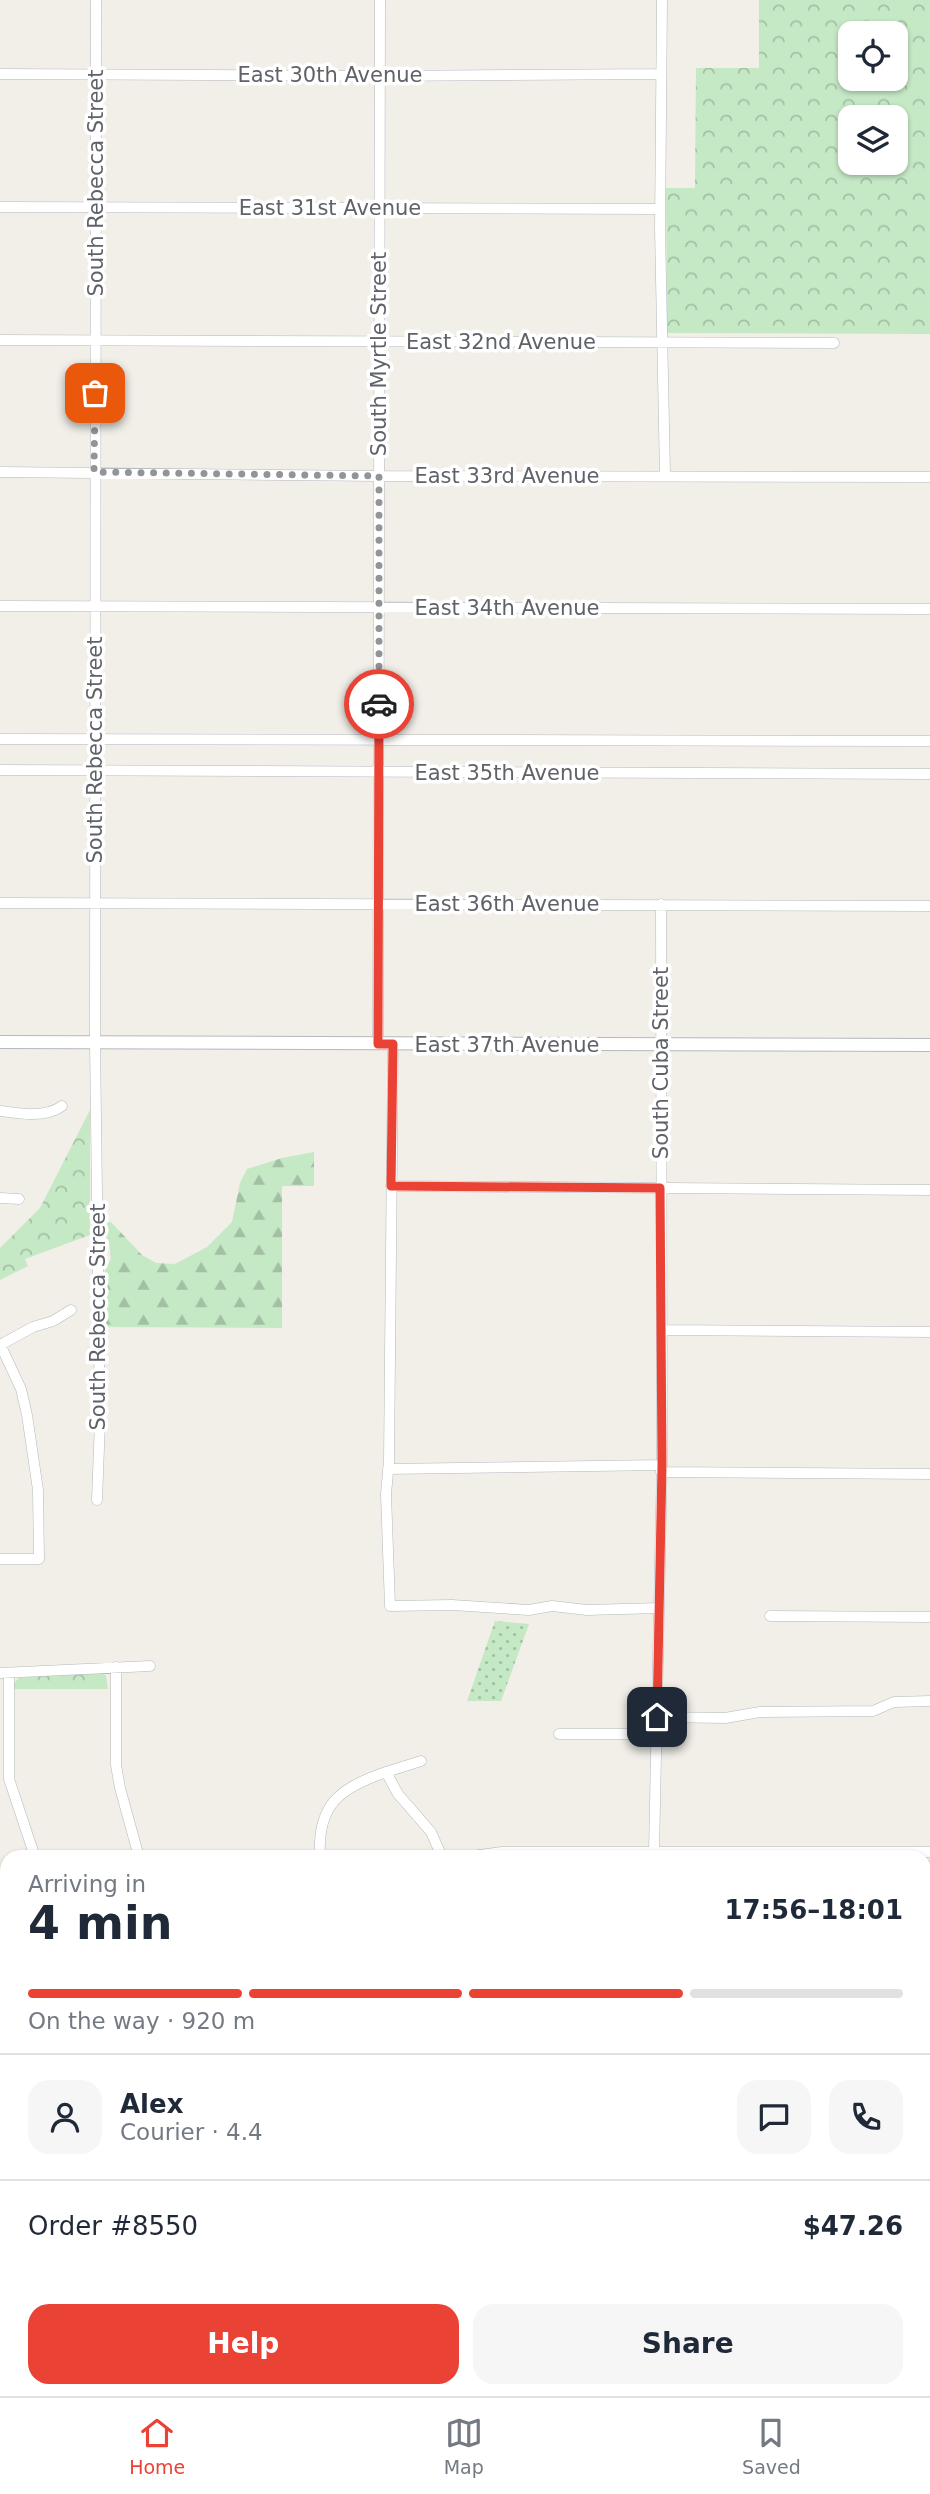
<!DOCTYPE html>
<html lang="en">
<head>
<meta charset="utf-8">
<style>
  body { margin:0; font-family:"DejaVu Sans",sans-serif; background:#f6f6f7; color:#1f2937; height:100vh; display:flex; flex-direction:column; font-size:26px; white-space:nowrap }
  * { box-sizing:border-box; margin:0 }
  p { font-size:23px; color:#747a83 }
  .icon { flex:none; width:38px; height:38px; fill:none; stroke:currentColor; stroke-width:2; stroke-linecap:round; stroke-linejoin:round }
  .map { position:relative; flex:1; overflow:hidden }
  .details { position:absolute; left:0px; top:1850px; width:931px; height:548px; display:flex; flex-direction:column; background:#fff; border-radius:21px 21px 0 0; box-shadow:0 2px 5px #0004 }
  .details>* { flex:none }
  .tools { position:absolute; left:838px; top:21px; display:grid; gap:14px }
  .tools a { display:grid; place-items:center; width:70px; height:70px; border-radius:14px; background:#fff; box-shadow:0 2px 5px #0004; font-size:35px }
  .pin { position:absolute; display:grid; place-items:center; width:60px; height:60px; color:#fff; margin:-30px; border-radius:14px; box-shadow:0 4px 10px #0006 }
  .courier { position:absolute; display:grid; place-items:center; width:70px; height:70px; margin:-35px; border:5px solid #ea4335; border-radius:50%; background:#fff; color:#222; box-shadow:0 2px 9px #0007 }
  .overview em { font-style:normal; font-weight:600 }
  .overview div { display:flex; flex-direction:column-reverse }
  .overview { display:flex; align-items:center; justify-content:space-between; height:119px; padding:0 28px }
  h1 { font-size:46px; font-weight:600; line-height:52px }
  .bar { display:grid; grid-template-columns:repeat(4,1fr); gap:10px 7px; align-content:center; height:84px; padding:0 28px }
  .bar i { height:9px; border-radius:5px; background:#e0e1e3 }
  .bar .selected { background:#ea4335 }
  .bar p { grid-column:span 4 }
  .line { display:flex; align-items:center; gap:18px; padding:0 28px; border-top:2px solid #e0e1e3 }
  .line div { flex:1 }
  .round { display:grid; place-items:center; flex:none; width:74px; height:74px; border-radius:21px; background:#f6f6f7 }
  .button { display:flex; gap:14px; margin-top:auto; padding:14px 28px }
  .button a { flex:1; height:80px; border-radius:21px; background:#ea4335; color:#fff; font-size:28px; font-weight:600; line-height:80px; text-align:center }
  .button a+a { background:#f6f6f7; color:#1f2937 }
  .tab-bar { display:flex; justify-content:space-around; align-items:center; height:98px; border-top:2px solid #e0e1e3; background:#fff; font-size:19px; color:#747a83 }
  .tab-bar a { display:grid; justify-items:center; gap:4px }
  .tab-bar .selected { color:#ea4335 }
  .map>svg:first-child { display:block }
  .grass { fill:url(#grass-dots) }
  .forest { fill:url(#forest-firs) }
  .park { fill:url(#park-crowns); fill-rule:evenodd }
  .lines { fill:none; stroke-linecap:round; stroke-linejoin:round }
  .minor-casing { stroke:#b5b8bc; stroke-width:11 }
  .tertiary-casing { stroke:#b5b8bc; stroke-width:14 }
  .minor { stroke:#fff; stroke-width:10 }
  .tertiary { stroke:#fff; stroke-width:12 }
  .done { stroke:#929495; stroke-width:7; stroke-dasharray:0 12.6 }
  .route { stroke:#ea4335; stroke-width:9 }
  .labels { text-anchor:middle; stroke-width:7; stroke-linejoin:round; paint-order:stroke }
  .street-label { font-size:21px; fill:#5f6368; stroke:#fff }
</style>
</head>
<body>
<div class="map">
<svg width="930" height="2396" viewBox="0 0 930 2396">
  <defs>
    <pattern id="grass-dots" width="8" height="8" patternUnits="userSpaceOnUse" patternTransform="scale(1.75)"><rect width="8" height="8" fill="#c5e8c5"/><path d="M2 2h.1M6 6h.1" fill="none" stroke="#a3c0a4" stroke-width="1.8" stroke-linecap="round"/></pattern>
    <pattern id="forest-firs" width="22" height="20" patternUnits="userSpaceOnUse" patternTransform="scale(1.75)"><rect width="22" height="20" fill="#c5e8c5"/><path d="M5 1l3.5 6h-7zM16 11l3.5 6h-7z" fill="#a3c0a4"/></pattern>
    <pattern id="park-crowns" width="20" height="18" patternUnits="userSpaceOnUse" patternTransform="scale(1.75)"><rect width="20" height="18" fill="#c5e8c5"/><path d="M2 6a3 3 0 1 1 6 0M12 15a3 3 0 1 1 6 0" fill="none" stroke="#a3c0a4"/></pattern>
  </defs>
  <rect width="100%" height="100%" fill="#f1efe8"/>
  <path class="grass" d="M495,1621L529,1624L501,1701H467Z"/>
  <path class="forest" d="M314,1152V1186H282V1328L104,1327L103,1275L111,1258L109,1242L102,1231V1223L111,1222L142,1255L156,1263L175,1264L207,1247L232,1222L240,1183L247,1169L282,1158Z"/>
  <path class="park" d="M759,0H930V334L667,333L666,188H695L696,68H759ZM850,33H896V79H850ZM850,117H896V163H850Z
    M90,1110V1235L25,1259L28,1266L0,1280V1248L40,1208Z
    M87,1672L103,1673L106,1676L108,1689H14L13,1684L19,1678Z
    M0,1924L7,1927V2037L0,2034Z"/>
  <g class="lines">
    <defs>
      <path id="minor" d="M96,0L95,1043L100,1421L97,1500
        M662,0L660,229L665,475
        M0,74L379,76L661,74
        M0,207L660,209
        M0,340L834,343
        M0,472L379,476L930,477
        M0,606L930,609
        M0,739L930,741
        M0,770L930,774
        M0,903L930,906
        M378,1044L380,0
        M393,1044L389,1461L386,1494L390,1606L452,1605L529,1610L552,1606L587,1610L659,1608
        M0,1111C20,1114 46,1118 62,1106
        M391,1186L930,1190
        M0,1198L19,1199
        M662,1330L930,1332
        M0,1344L21,1389L27,1415L38,1490L39,1559H0
        M0,1345L33,1327L53,1321L71,1310
        M388,1469L662,1465
        M661,1472L930,1474
        M770,1616L930,1617
        M116,1667V1765L120,1788L139,1857
        M0,1673L150,1666
        M9,1674V1779L35,1857
        M657,1717L725,1718L760,1712L873,1711L894,1702L930,1701
        M559,1734H655
        M421,1761L386,1772L398,1794L431,1832L442,1857
        M654,1852L662,1465L661,904
        M320,1857C317,1804 340,1788 386,1772
        M465,1857L502,1852H930
        M0,1918L7,1920
        M0,2112L7,2113
        M924,2281H930
        M224,2390L234,2396
        M718,2390L720,2396
        M256,2396L261,2390
        M527,2396L532,2390"/>
      <path id="tertiary" d="M0,1042L930,1045"/>
    </defs>
    <use href="#minor" class="minor-casing"/>
    <use href="#tertiary" class="tertiary-casing"/>
    <use href="#minor" class="minor"/>
    <use href="#tertiary" class="tertiary"/>
  </g>
  <g class="lines">
    <path class="done" d="M95,393L94,472L379,476V704"/>
    <path class="route" d="M379,704L378,1044H393L391,1186L660,1188L662,1465L657,1717"/>
  </g>
  <g class="labels">
    <g class="street-label">
      <text x="330" y="82">East 30th Avenue</text>
      <text transform="translate(96 183) rotate(-90)" y="7">South Rebecca Street</text>
      <text x="330" y="215">East 31st Avenue</text>
      <text x="501" y="349">East 32nd Avenue</text>
      <text transform="translate(379 354) rotate(-90)" y="7">South Myrtle Street</text>
      <text x="507" y="483">East 33rd Avenue</text>
      <text x="507" y="615">East 34th Avenue</text>
      <text transform="translate(95 750) rotate(-90)" y="7">South Rebecca Street</text>
      <text x="507" y="780">East 35th Avenue</text>
      <text x="507" y="911">East 36th Avenue</text>
      <text x="507" y="1052">East 37th Avenue</text>
      <text transform="translate(661 1063) rotate(-90)" y="7">South Cuba Street</text>
      <text transform="translate(98 1317) rotate(-90)" y="7">South Rebecca Street</text>
    </g>
  </g>
</svg>
<div class="tools">
<a><svg class="icon" aria-label="locate" viewBox="0 0 24 24"><circle cx="12" cy="12" r="6"/><path d="M12 2v4M12 18v4M2 12h4M18 12h4"/></svg></a>
<a><svg class="icon" aria-label="layers" viewBox="0 0 24 24"><path d="M12 4l9 5-9 5-9-5zM3 14l9 5 9-5"/></svg></a>
</div>
<div class="pin" style="left:95px;top:393px;background:#ea580c"><svg class="icon" aria-label="bag" viewBox="0 0 24 24"><path d="M5 8h14l-1 12H6zM9 8a3 3 0 0 1 6 0"/></svg></div>
<div class="pin" style="left:657px;top:1717px;background:#1f2937"><svg class="icon" aria-label="home" viewBox="0 0 24 24"><path d="M3 11l9-7 9 7M6 9v11h12V9"/></svg></div>
<div class="courier" style="left:379px;top:704px"><svg class="icon" aria-label="car" viewBox="0 0 24 24"><path d="M5 17H2v-5l4-1 3-4h7l3 4 3 1v5h-3M9 17h6M6 11h13"/><circle cx="7" cy="17" r="2"/><circle cx="17" cy="17" r="2"/></svg></div>
<section class="details">
<div class="overview"><div><h1>4 min</h1><p>Arriving in</p></div><em>17:56–18:01</em></div>
<div class="bar"><i class="selected"></i><i class="selected"></i><i class="selected"></i><i></i><p>On the way · 920 m</p></div>
<div class="line" style="height:126px"><a class="round"><svg class="icon" aria-label="person" viewBox="0 0 24 24"><circle cx="12" cy="8" r="4"/><path d="M4 21q1-7 8-7t8 7"/></svg></a><div><b>Alex</b><p>Courier · 4.4</p></div><a class="round"><svg class="icon" aria-label="chat" viewBox="0 0 24 24"><path d="M4 5h16v11H9l-5 4z"/></svg></a><a class="round"><svg class="icon" aria-label="phone" viewBox="0 0 24 24"><path d="M5 4h4l2 5-3 2q2 4 5 5l2-3 5 2v4C11 20 4 13 5 4z"/></svg></a></div>
<div class="line" style="height:91px"><div>Order #8550</div><b>$47.26</b></div>
<div class="button"><a>Help</a><a>Share</a></div>
</section>
</div>
<nav class="tab-bar">
<a class="selected"><svg class="icon" aria-label="home" viewBox="0 0 24 24"><path d="M3 11l9-7 9 7M6 9v11h12V9"/></svg>Home</a>
<a><svg class="icon" aria-label="map" viewBox="0 0 24 24"><path d="M3 6l6-2 6 2 6-2v14l-6 2-6-2-6 2zM9 4v14M15 6v14"/></svg>Map</a>
<a><svg class="icon" aria-label="saved" viewBox="0 0 24 24"><path d="M7 4h10v16l-5-4-5 4z"/></svg>Saved</a>
</nav>
</body>
</html>
